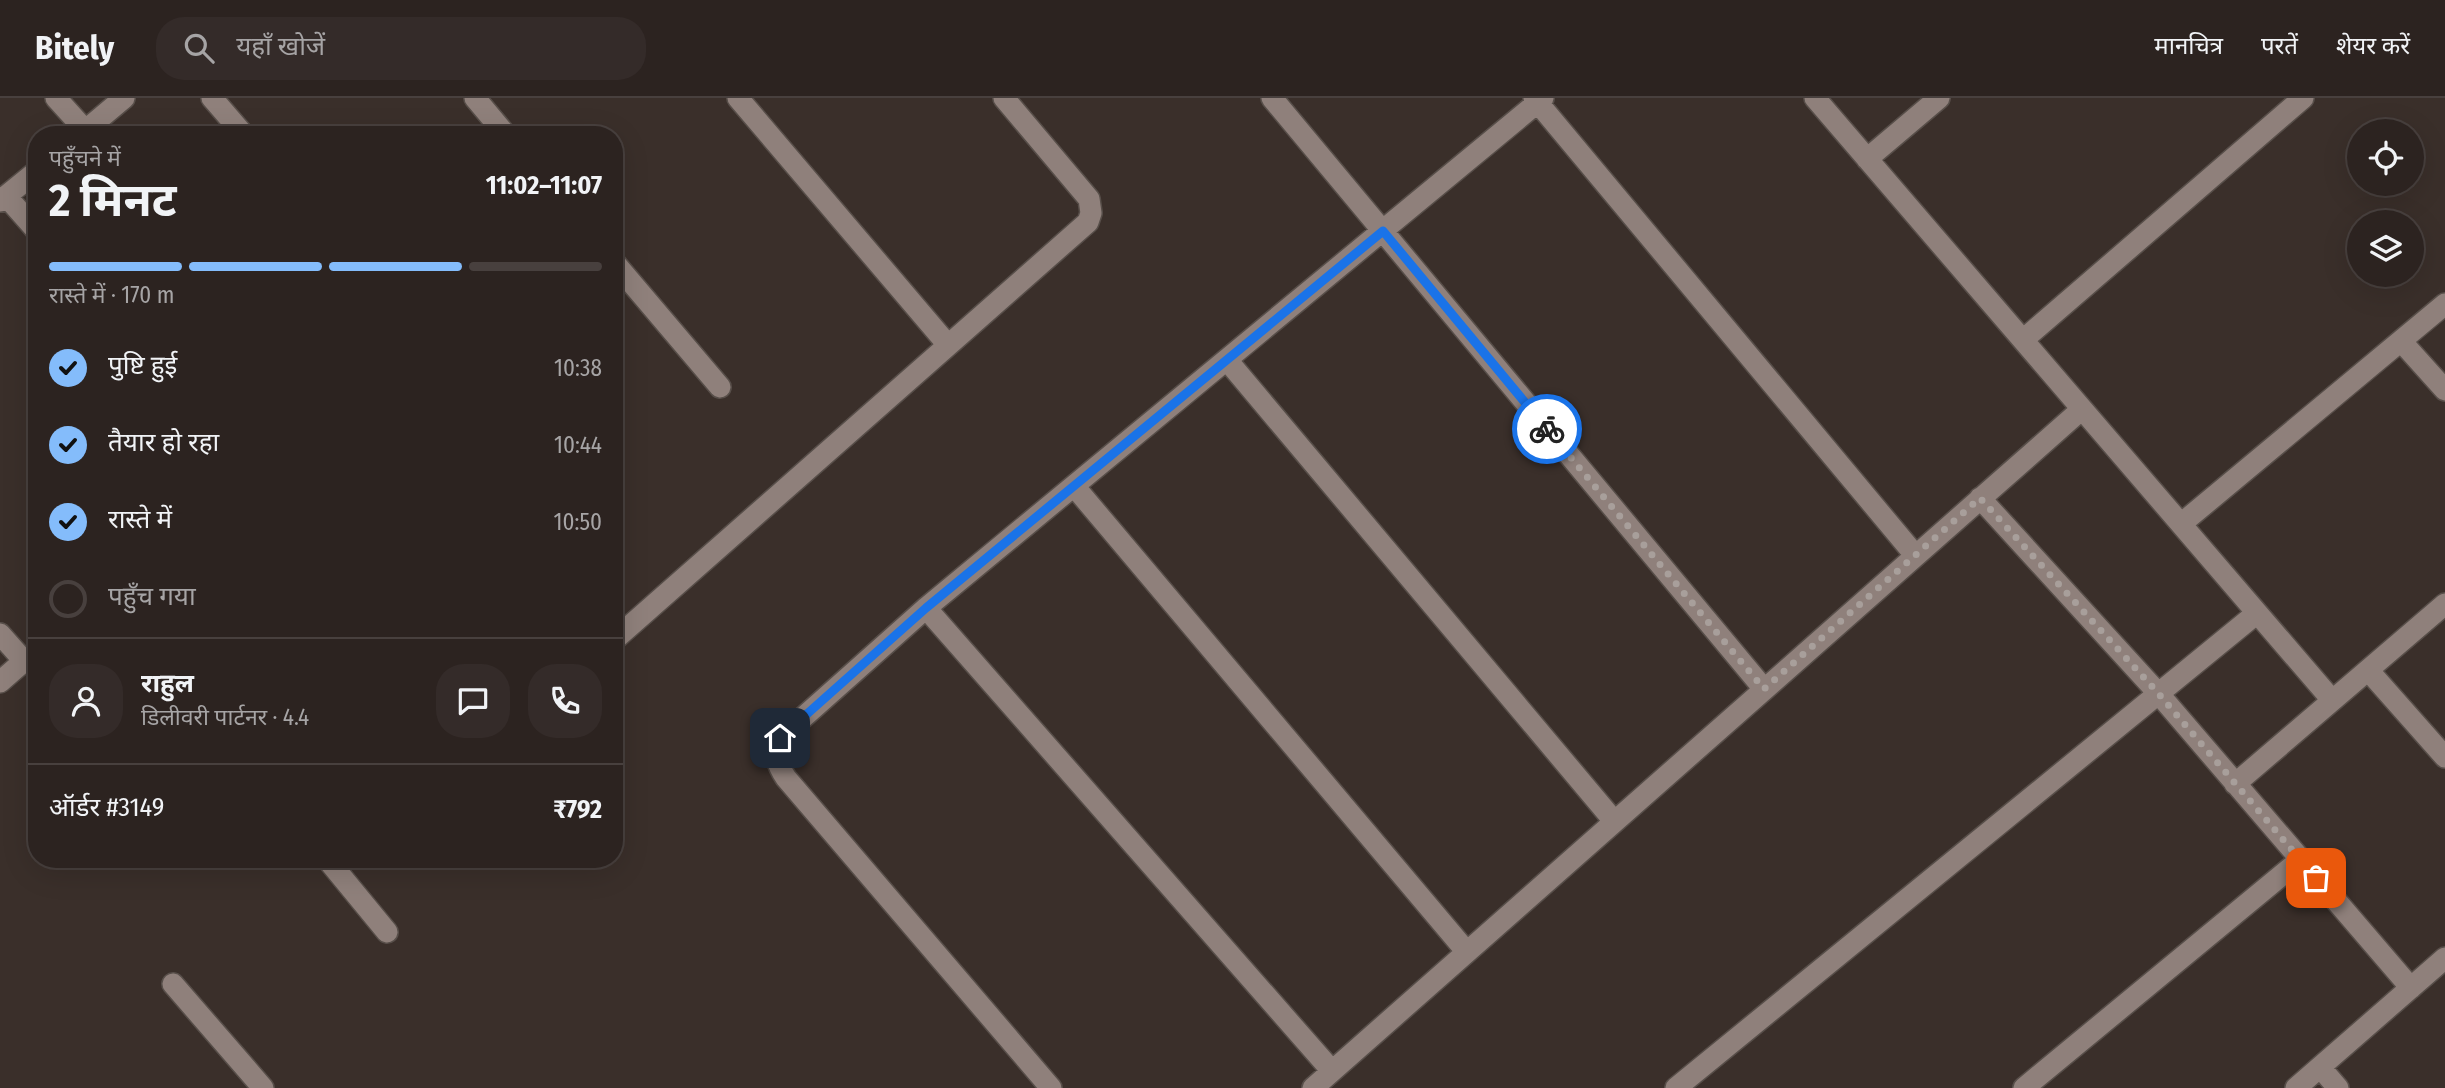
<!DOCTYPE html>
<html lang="hi">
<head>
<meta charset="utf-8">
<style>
  body { margin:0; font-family:"Fira Sans Condensed","Noto Sans Devanagari",sans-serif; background:#342b29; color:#f1f3f6; height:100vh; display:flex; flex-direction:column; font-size:26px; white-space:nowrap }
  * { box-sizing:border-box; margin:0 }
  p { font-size:23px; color:#a6a4a5 }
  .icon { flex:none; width:38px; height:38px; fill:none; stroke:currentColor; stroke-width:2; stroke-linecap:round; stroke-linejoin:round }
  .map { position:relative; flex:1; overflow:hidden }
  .panel { position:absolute; left:28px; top:28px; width:595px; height:742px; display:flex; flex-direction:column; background:#2c2320; border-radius:28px; box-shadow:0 7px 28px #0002,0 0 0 2px #48403e }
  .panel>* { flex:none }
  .tools { position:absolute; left:2347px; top:21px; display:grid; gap:14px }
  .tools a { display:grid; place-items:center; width:77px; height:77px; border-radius:50%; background:#2c2320; box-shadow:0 7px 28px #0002,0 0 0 2px #48403e; font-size:35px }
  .pin { position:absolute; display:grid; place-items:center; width:60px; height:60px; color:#fff; margin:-30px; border-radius:14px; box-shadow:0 4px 10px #0006 }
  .courier { position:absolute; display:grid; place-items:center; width:70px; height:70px; margin:-35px; border:5px solid #1a73e8; border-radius:50%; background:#fff; color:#222; box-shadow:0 2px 9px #0007 }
  .headline em { font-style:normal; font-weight:700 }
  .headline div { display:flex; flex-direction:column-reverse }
  .headline { display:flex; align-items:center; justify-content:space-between; height:119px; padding:0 21px }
  h1 { font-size:46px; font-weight:700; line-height:52px }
  .bar { display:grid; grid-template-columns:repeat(4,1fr); gap:10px 7px; align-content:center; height:84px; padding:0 21px }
  .bar i { height:9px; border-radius:5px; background:#48403e }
  .bar .active { background:#84bcfb }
  .bar p { grid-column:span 4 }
  .line { display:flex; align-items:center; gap:18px; padding:0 21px; border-top:2px solid #48403e }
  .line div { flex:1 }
  .round { display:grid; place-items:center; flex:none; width:74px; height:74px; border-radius:28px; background:#342b29 }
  ol { padding:0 21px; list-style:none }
  li { display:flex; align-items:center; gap:21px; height:77px }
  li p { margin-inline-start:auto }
  li .icon { padding:7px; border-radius:50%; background:#84bcfb; color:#111; stroke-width:4 }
  li:last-child { color:#a6a4a5 }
  li i { width:38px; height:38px; border:4px solid #48403e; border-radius:50% }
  header { display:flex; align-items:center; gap:42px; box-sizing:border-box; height:98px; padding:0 35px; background:#2c2320; border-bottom:2px solid #48403e }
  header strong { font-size:33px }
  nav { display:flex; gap:38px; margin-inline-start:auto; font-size:24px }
  .search { width:490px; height:63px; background:#342b29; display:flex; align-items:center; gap:18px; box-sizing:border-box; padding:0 24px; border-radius:28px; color:#a6a4a5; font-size:26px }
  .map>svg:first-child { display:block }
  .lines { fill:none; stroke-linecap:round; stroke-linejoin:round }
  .minor-casing { stroke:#574e49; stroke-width:24 }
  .minor { stroke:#8f807b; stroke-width:21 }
  .done { stroke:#a89f9b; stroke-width:7; stroke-dasharray:0 12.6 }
  .route { stroke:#1a73e8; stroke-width:9 }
</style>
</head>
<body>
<header>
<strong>Bitely</strong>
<div class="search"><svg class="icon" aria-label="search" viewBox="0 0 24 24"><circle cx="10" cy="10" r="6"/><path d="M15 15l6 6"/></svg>यहाँ खोजें</div>
<nav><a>मानचित्र</a><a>परतें</a><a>शेयर करें</a></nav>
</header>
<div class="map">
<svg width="2445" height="990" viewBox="0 0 2445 990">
  <rect width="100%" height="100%" fill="#3a2f2a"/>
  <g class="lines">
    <defs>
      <path id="minor" d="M56,0L85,32
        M212,0L244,37
        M475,0L506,37
        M738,0L948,247
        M1272,0L1764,591
        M1534,0L1915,457
        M1815,0L2332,602
        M80,37L124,0
        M1867,61L1939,0
        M6,98L37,133
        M0,103L37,73
        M614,164L720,289
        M2023,242L2303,0
        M2401,243L2445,292
        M1227,262L1614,723
        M1074,388L1466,853
        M1980,400L2158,595L2411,890
        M2181,426L2445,206
        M926,510L1332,973
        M0,536L24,563L0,584
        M614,542L1088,124L1091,115L1089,101L1004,0
        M2368,572L2445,659
        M2235,686L2445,506
        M327,761L387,834
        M173,886L263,990
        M2320,969L2338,990
        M1051,990L786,680C776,665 774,656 780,640L926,510L1543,0
        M1313,990L2082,311
        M1676,990L2257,515
        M2024,990L2300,762
        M2296,990L2445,860"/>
    </defs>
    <use href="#minor" class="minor-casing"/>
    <use href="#minor" class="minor"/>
  </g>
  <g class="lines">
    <path class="done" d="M1547,331L1764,591L1980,400L2158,595L2316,780"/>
    <path class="route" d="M780,640L926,510L1383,133L1547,331"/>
  </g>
</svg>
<div class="tools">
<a><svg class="icon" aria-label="locate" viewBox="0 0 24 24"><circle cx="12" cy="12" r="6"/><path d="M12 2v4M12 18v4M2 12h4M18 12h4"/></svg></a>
<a><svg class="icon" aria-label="layers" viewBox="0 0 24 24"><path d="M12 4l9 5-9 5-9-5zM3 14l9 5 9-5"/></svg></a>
</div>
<div class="pin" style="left:2316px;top:780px;background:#ea580c"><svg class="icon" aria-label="bag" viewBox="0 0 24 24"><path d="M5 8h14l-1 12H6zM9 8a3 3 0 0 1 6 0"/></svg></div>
<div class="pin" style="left:780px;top:640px;background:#1f2937"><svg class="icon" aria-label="home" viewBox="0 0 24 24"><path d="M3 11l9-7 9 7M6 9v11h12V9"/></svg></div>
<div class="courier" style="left:1547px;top:331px"><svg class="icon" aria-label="bike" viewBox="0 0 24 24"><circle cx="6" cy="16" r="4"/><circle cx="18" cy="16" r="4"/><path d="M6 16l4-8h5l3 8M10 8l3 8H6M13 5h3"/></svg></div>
<section class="panel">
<div class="headline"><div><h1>2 मिनट</h1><p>पहुँचने में</p></div><em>11:02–11:07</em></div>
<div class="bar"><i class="active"></i><i class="active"></i><i class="active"></i><i></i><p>रास्ते में · 170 m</p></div>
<ol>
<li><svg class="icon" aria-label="check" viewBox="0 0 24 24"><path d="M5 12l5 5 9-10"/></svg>पुष्टि हुई<p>10:38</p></li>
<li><svg class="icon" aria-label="check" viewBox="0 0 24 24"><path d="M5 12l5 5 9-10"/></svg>तैयार हो रहा<p>10:44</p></li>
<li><svg class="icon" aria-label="check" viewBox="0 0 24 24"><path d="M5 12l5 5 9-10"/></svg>रास्ते में<p>10:50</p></li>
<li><i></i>पहुँच गया</li>
</ol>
<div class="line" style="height:126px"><a class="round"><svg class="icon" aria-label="person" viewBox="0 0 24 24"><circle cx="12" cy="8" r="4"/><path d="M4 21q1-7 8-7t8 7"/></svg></a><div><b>राहुल</b><p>डिलीवरी पार्टनर · 4.4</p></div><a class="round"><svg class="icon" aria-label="chat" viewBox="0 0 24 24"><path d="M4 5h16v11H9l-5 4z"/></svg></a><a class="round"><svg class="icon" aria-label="phone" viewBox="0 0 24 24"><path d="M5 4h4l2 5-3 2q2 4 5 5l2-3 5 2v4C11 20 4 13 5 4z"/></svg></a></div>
<div class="line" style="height:91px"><div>ऑर्डर #3149</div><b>₹792</b></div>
</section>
</div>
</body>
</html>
